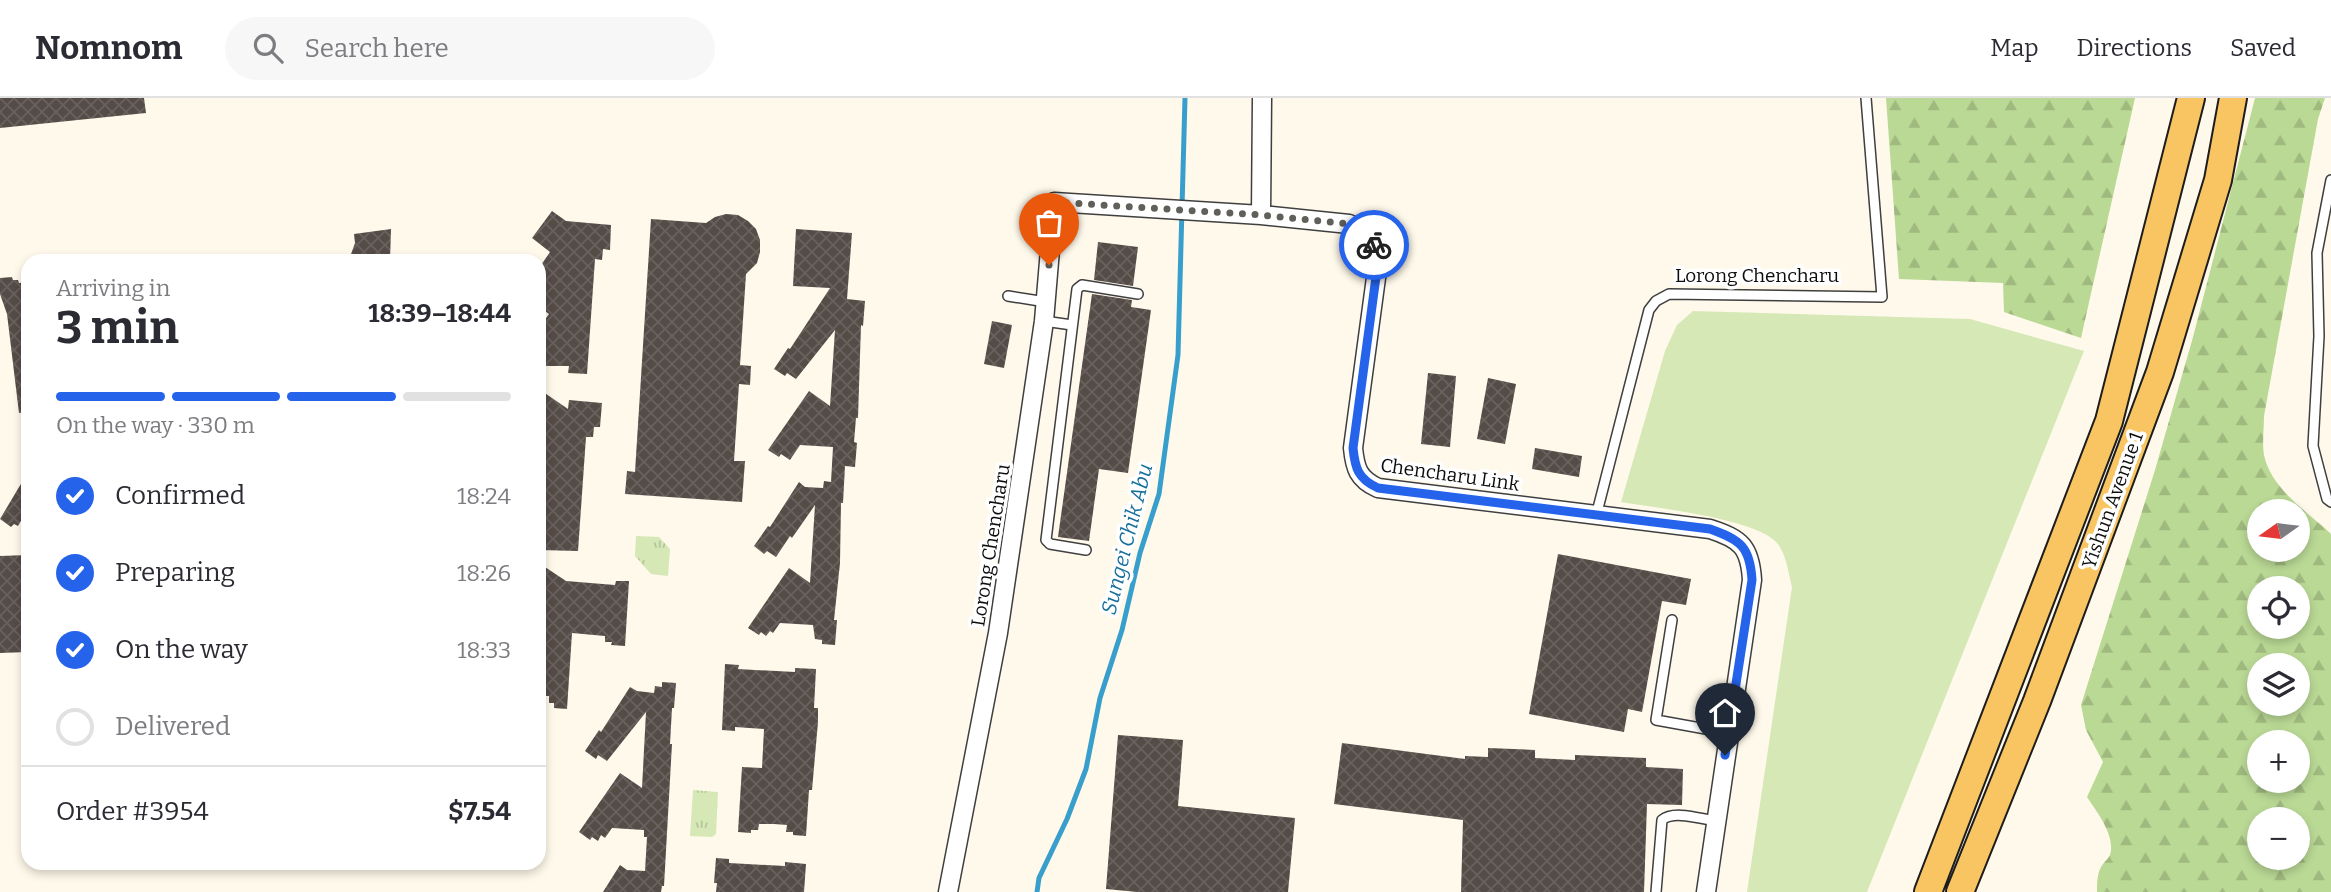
<!DOCTYPE html>
<html lang="en">
<head>
<meta charset="utf-8">
<style>
  body { margin:0; font-family:Bitter,serif; background:#f7f7f7; color:#2b2b33; height:100vh; display:flex; flex-direction:column; font-size:26px; white-space:nowrap }
  * { box-sizing:border-box; margin:0 }
  p { font-size:23px; color:#7c7c81 }
  .icon { flex:none; width:38px; height:38px; fill:none; stroke:currentColor; stroke-width:2; stroke-linecap:round; stroke-linejoin:round }
  .map { position:relative; flex:1; overflow:hidden }
  .details { position:absolute; left:21px; top:156px; width:525px; height:616px; display:flex; flex-direction:column; background:#fff; border-radius:21px; box-shadow:0 4px 10px #0003 }
  .details>* { flex:none }
  .needle { width:46px; rotate:256deg }
  .buttons { position:absolute; left:2247px; top:401px; display:grid; gap:14px }
  .buttons a { display:grid; place-items:center; width:63px; height:63px; border-radius:50%; background:#fff; box-shadow:0 4px 10px #0003; font-size:35px }
  .pin { position:absolute; display:grid; place-items:center; width:60px; height:60px; color:#fff; margin:-72px -30px; border-radius:50% 50% 50% 0; rotate:-45deg; box-shadow:0 0 7px #0007 }
  .pin .icon { rotate:45deg }
  .courier { position:absolute; display:grid; place-items:center; width:70px; height:70px; margin:-35px; border:5px solid #2563eb; border-radius:50%; background:#fff; color:#222; box-shadow:0 2px 9px #0007 }
  .head em { font-style:normal; font-weight:700 }
  .head div { display:flex; flex-direction:column-reverse }
  .head { display:flex; align-items:center; justify-content:space-between; height:119px; padding:0 35px }
  h1 { font-size:46px; font-weight:700; line-height:52px }
  .bar { display:grid; grid-template-columns:repeat(4,1fr); gap:10px 7px; align-content:center; height:84px; padding:0 35px }
  .bar i { height:9px; border-radius:5px; background:#e1e1e2 }
  .bar .active { background:#2563eb }
  .bar p { grid-column:span 4 }
  .line { display:flex; align-items:center; gap:18px; padding:0 35px; border-top:2px solid #e1e1e2 }
  .line div { flex:1 }
  ol { padding:0 35px; list-style:none }
  li { display:flex; align-items:center; gap:21px; height:77px }
  li p { margin-inline-start:auto }
  li .icon { padding:7px; border-radius:50%; background:#2563eb; color:#fff; stroke-width:4 }
  li:last-child { color:#7c7c81 }
  li i { width:38px; height:38px; border:4px solid #e1e1e2; border-radius:50% }
  header { display:flex; align-items:center; gap:42px; box-sizing:border-box; height:98px; padding:0 35px; background:#fff; border-bottom:2px solid #e1e1e2 }
  header strong { font-size:33px }
  nav { display:flex; gap:38px; margin-inline-start:auto; font-size:24px }
  .search { width:490px; height:63px; background:#f7f7f7; display:flex; align-items:center; gap:18px; box-sizing:border-box; padding:0 24px; border-radius:38px; color:#7c7c81; font-size:26px }
  .map>svg:first-child { display:block }
  .grass { fill:#d5e8b6 }
  .forest { fill:url(#forest-firs); fill-rule:evenodd }
  .park { fill:url(#park-tufts) }
  .lines { fill:none; stroke-linecap:round; stroke-linejoin:round }
  .stream { stroke:#389fcc; stroke-width:5 }
  .building { fill:url(#building-cross-hatch) }
  .lane-casing { stroke:#3f3f3f; stroke-width:12 }
  .street-casing { stroke:#3f3f3f; stroke-width:21 }
  .primary-casing { stroke:#1d1d1d; stroke-width:30 }
  .lane { stroke:#fff; stroke-width:9 }
  .street { stroke:#fff; stroke-width:18 }
  .primary { stroke:#f8c562; stroke-width:26 }
  .done { stroke:#615f5a; stroke-width:7; stroke-dasharray:0 12.6 }
  .route { stroke:#2563eb; stroke-width:9 }
  .labels { text-anchor:middle; stroke-width:7; stroke-linejoin:round; paint-order:stroke }
  .street-label { font-size:19px; fill:#0c0c0c; stroke:#fff }
  .water-label { font-size:21px; font-style:italic; fill:#176f9c; stroke:#fff }
</style>
</head>
<body>
<header>
<strong>Nomnom</strong>
<div class="search"><svg class="icon" aria-label="search" viewBox="0 0 24 24"><circle cx="10" cy="10" r="6"/><path d="M15 15l6 6"/></svg>Search here</div>
<nav><a>Map</a><a>Directions</a><a>Saved</a></nav>
</header>
<div class="map">
<svg width="2331" height="794" viewBox="0 0 2331 794">
  <defs>
    <pattern id="forest-firs" width="22" height="20" patternUnits="userSpaceOnUse" patternTransform="scale(1.75)"><rect width="22" height="20" fill="#bad995"/><path d="M5 1l3.5 6h-7zM16 11l3.5 6h-7z" fill="#9fb97f"/></pattern>
    <pattern id="park-tufts" width="24" height="20" patternUnits="userSpaceOnUse" patternTransform="scale(1.75)"><rect width="24" height="20" fill="#d5e8b6"/><path d="M3 7l-1-3M5 7V3M7 7l1-3M15 17l-1-3M17 17v-4M19 17l1-3" fill="none" stroke="#b6c69b"/></pattern>
    <pattern id="building-cross-hatch" width="8" height="8" patternUnits="userSpaceOnUse" patternTransform="scale(1.75)"><rect width="8" height="8" fill="#554c48"/><path d="M0 0l8 8M0 8l8-8" fill="none" stroke="#68615e"/></pattern>
  </defs>
  <rect width="100%" height="100%" fill="#fff9eb"/>
  <path class="grass" d="M1693,213L1970,221L2084,253L1867,794H1747L1792,489C1788,474 1786,453 1775,443C1751,420 1656,410 1621,404L1665,253L1677,227Z"/>
  <path class="forest" d="M1886,0H2135L2081,240L2004,214L2003,185L1899,181Z
    M2255,0H2325L2318,21L2264,318C2264,330 2262,345 2264,357C2271,391 2307,413 2331,436V794H2097C2097,784 2097,774 2103,766C2105,763 2108,761 2110,757C2116,738 2097,714 2087,699L2103,664L2086,632L2081,607L2155,372L2193,239ZM2259,413H2298V452H2259ZM2259,490H2298V528H2259ZM2259,567H2298V606H2259ZM2259,644H2298V682H2259ZM2259,721H2298V760H2259Z"/>
  <path class="park" d="M636,438L659,439L670,451L668,478L651,476L635,458Z
    M693,692L718,694L716,736L712,739L690,738Z"/>
  <g class="lines">
    <path class="stream" d="M1037,794L1039,780L1067,721L1086,671L1100,600L1122,532L1140,455L1159,396L1178,257L1185,0"/>
  </g>
  <path class="building" d="M0,0H144L146,15L0,30Z
    M552,113L566,123L611,127L610,152L603,151L602,162L595,161L587,276L568,275L569,268H539V230L549,216L539,209V170L550,154L532,140Z
    M726,116L738,117L748,123L756,131L760,142V154L757,165L746,176L740,267L751,268L750,287L739,286L734,363H745L742,404L625,396L627,373L635,374L651,121L706,125L715,119Z
    M391,131L390,163H356L351,156L355,145L354,136Z
    M796,131L852,135L847,201L865,203L863,228L861,227L858,320H856L854,344L857,345L855,369L845,368L843,405H841L840,465L834,522H837L835,547L822,546V542L815,541L813,527L780,525L773,535L770,533L766,538L761,534L759,537L748,530L789,470L810,485L815,407L792,440L790,438L776,459L767,453L764,456L754,448L768,428L770,429L799,384L805,389L823,390L824,383L831,384L833,349L800,347L790,362L781,356L779,359L768,352L809,293L830,308L835,232L796,281L787,275L785,278L774,271L788,250L790,251L830,190L793,188Z
    M1098,144L1138,149L1133,188L1094,182Z
    M12,179L13,182H18L19,185L28,184V314L19,315L7,216L0,196V180Z
    M1092,196L1132,202L1131,209L1151,212L1128,375L1099,371L1089,443L1058,439Z
    M992,223L1012,227L1004,270L984,266Z
    M1428,275L1456,278L1450,349L1421,346Z
    M1488,280L1516,286L1505,346L1477,341Z
    M539,291L568,311L569,302L602,305L600,329H594L593,339H586L578,453L539,452Z
    M1535,350L1582,358L1579,379L1532,371Z
    M28,374V425L22,421L18,428L14,426L11,429L0,421Z
    M1558,456L1691,481L1686,507L1662,503L1642,614L1628,611L1624,634L1529,616Z
    M28,457V554L0,555V458Z
    M539,465L566,483L615,487L616,483H629L625,548L611,547L612,544H605V538L572,535L567,611L554,610V605H549V598H545L546,585H543V578H539Z
    M725,566L739,567L738,571L755,572L795,574V570L816,571L814,610H818V624L812,692H809L806,738L793,737V734H786L787,727L774,726H759L758,732H751V735L738,734L742,669L762,670L764,631L735,629V633L722,632Z
    M662,584L676,585L674,610H672L670,646H672L664,788H662L661,794H603L620,767L627,772L645,773L647,739H644V732L612,730L605,740L601,737L598,743L592,739L590,742L579,734L620,675L642,690L646,614L607,663L598,657L596,661L585,653L599,632L601,634L630,589L637,593L654,595L655,588L662,589Z
    M1118,637L1183,642L1178,708L1295,720L1288,794H1137L1106,791Z
    M1342,645L1465,661V658L1488,659V650L1535,652V660L1575,662V657L1646,660V669L1683,671L1682,707L1647,706L1644,794H1461L1463,722L1334,706Z
    M716,760L729,761V765L785,768V764L806,766L804,794H716L717,785H714Z"/>
  <g class="lines">
    <defs>
      <path id="lane" d="M2331,82L2317,155L2319,238L2313,348L2327,401L2331,404
        M1008,198L1046,204
        M1044,223L1072,227
        M1596,418L1649,212L1656,203L1669,196L1882,199L1866,0
        M1086,452L1050,446L1046,442L1077,191L1082,187L1138,196
        M1672,522L1656,622L1728,635
        M1656,794L1662,722C1674,712 1701,721 1716,723"/>
      <path id="street" d="M1261,117L1262,0
        M948,794L998,535L1044,223L1054,104L1261,117L1349,126L1362,133L1372,144L1378,165L1353,350C1355,370 1358,381 1378,390L1710,431C1741,441 1750,449 1752,482L1706,794"/>
      <path id="primary" d="M1928,794L2109,323L2191,0
        M1960,794L2037,603L2160,274L2218,82L2233,0"/>
    </defs>
    <use href="#lane" class="lane-casing"/>
    <use href="#street" class="street-casing"/>
    <use href="#primary" class="primary-casing"/>
    <use href="#lane" class="lane"/>
    <use href="#street" class="street"/>
    <use href="#primary" class="primary"/>
  </g>
  <g class="lines">
    <path class="done" d="M1049,167L1054,104L1261,117L1349,126L1362,133L1374,147"/>
    <path class="route" d="M1374,147L1378,164L1353,350C1355,370 1358,381 1378,390L1710,431C1741,442 1750,449 1752,482L1725,657"/>
  </g>
  <g class="labels">
    <g class="street-label">
      <text x="1757" y="184">Lorong Chencharu</text>
      <text transform="translate(1450 376) rotate(8)" y="7">Chencharu Link</text>
      <text transform="translate(2112 402) rotate(-70)" y="7">Yishun Avenue 1</text>
      <text transform="translate(990 447) rotate(-81)" y="7">Lorong Chencharu</text>
    </g>
    <g class="water-label">
      <text transform="translate(1127 441) rotate(-76)" y="7">Sungei Chik Abu</text>
    </g>
  </g>
</svg>
<div class="buttons">
<a><svg class="needle" viewBox="-14 -14 28 28"><path d="M0-13l5 13h-10z" fill="#e53935"/><path d="M0 13l5-13h-10z" fill="#7c7c81"/></svg></a>
<a><svg class="icon" aria-label="locate" viewBox="0 0 24 24"><circle cx="12" cy="12" r="6"/><path d="M12 2v4M12 18v4M2 12h4M18 12h4"/></svg></a>
<a><svg class="icon" aria-label="layers" viewBox="0 0 24 24"><path d="M12 4l9 5-9 5-9-5zM3 14l9 5 9-5"/></svg></a>
<a>+</a>
<a>−</a>
</div>
<div class="pin" style="left:1049px;top:167px;background:#ea580c"><svg class="icon" aria-label="bag" viewBox="0 0 24 24"><path d="M5 8h14l-1 12H6zM9 8a3 3 0 0 1 6 0"/></svg></div>
<div class="pin" style="left:1725px;top:657px;background:#1f2937"><svg class="icon" aria-label="home" viewBox="0 0 24 24"><path d="M3 11l9-7 9 7M6 9v11h12V9"/></svg></div>
<div class="courier" style="left:1374px;top:147px"><svg class="icon" aria-label="bike" viewBox="0 0 24 24"><circle cx="6" cy="16" r="4"/><circle cx="18" cy="16" r="4"/><path d="M6 16l4-8h5l3 8M10 8l3 8H6M13 5h3"/></svg></div>
<section class="details">
<div class="head"><div><h1>3 min</h1><p>Arriving in</p></div><em>18:39–18:44</em></div>
<div class="bar"><i class="active"></i><i class="active"></i><i class="active"></i><i></i><p>On the way · 330 m</p></div>
<ol>
<li><svg class="icon" aria-label="check" viewBox="0 0 24 24"><path d="M5 12l5 5 9-10"/></svg>Confirmed<p>18:24</p></li>
<li><svg class="icon" aria-label="check" viewBox="0 0 24 24"><path d="M5 12l5 5 9-10"/></svg>Preparing<p>18:26</p></li>
<li><svg class="icon" aria-label="check" viewBox="0 0 24 24"><path d="M5 12l5 5 9-10"/></svg>On the way<p>18:33</p></li>
<li><i></i>Delivered</li>
</ol>
<div class="line" style="height:91px"><div>Order #3954</div><b>$7.54</b></div>
</section>
</div>
</body>
</html>
